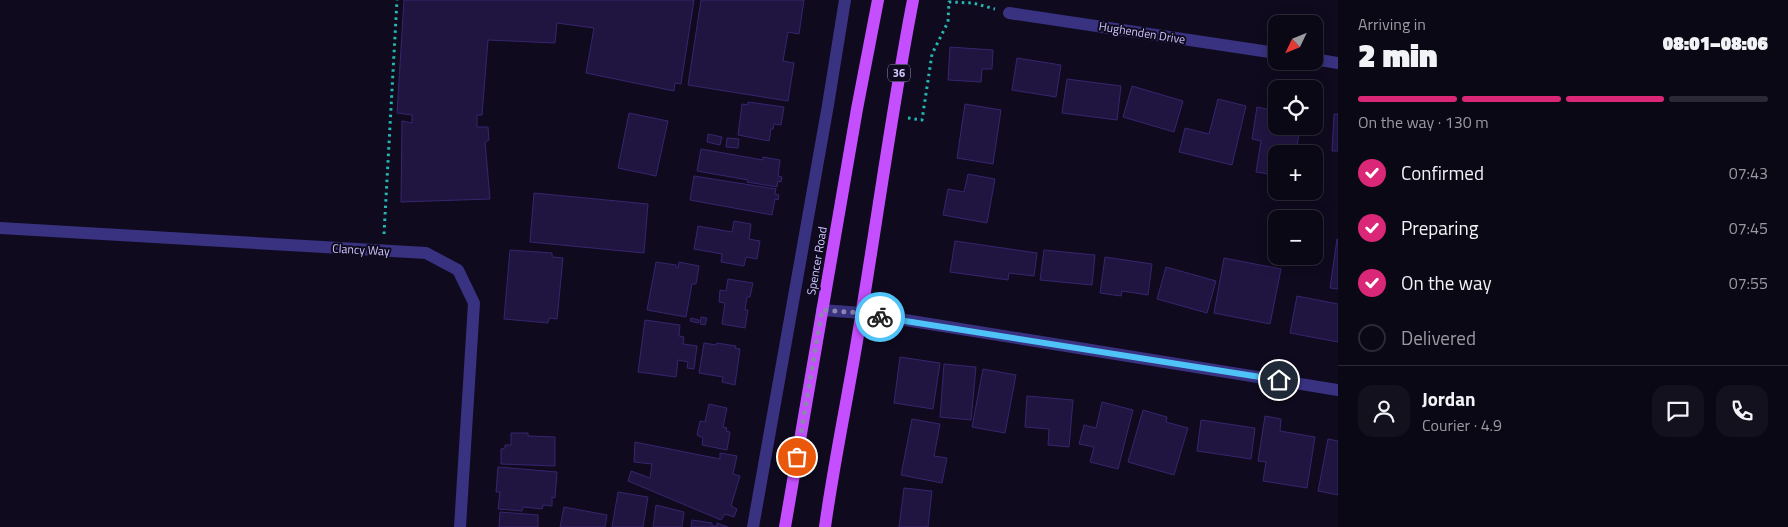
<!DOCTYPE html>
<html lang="en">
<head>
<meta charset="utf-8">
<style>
  body { margin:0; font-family:"Titillium Web",sans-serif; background:#14111f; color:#f1f3f6; height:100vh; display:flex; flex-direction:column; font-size:19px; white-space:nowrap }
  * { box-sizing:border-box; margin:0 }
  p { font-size:16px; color:#9a9aa1 }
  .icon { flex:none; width:28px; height:28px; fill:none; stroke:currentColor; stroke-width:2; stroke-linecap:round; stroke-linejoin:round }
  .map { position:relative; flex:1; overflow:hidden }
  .panel { display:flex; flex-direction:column; background:#0b0816; width:450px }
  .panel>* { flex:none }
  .needle { width:32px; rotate:227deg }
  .tools { position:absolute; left:1268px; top:15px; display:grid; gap:10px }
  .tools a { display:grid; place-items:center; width:55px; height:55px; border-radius:10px; background:#0b0816; box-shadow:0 2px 12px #0003,0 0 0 1px #2b2935; font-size:25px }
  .pin { position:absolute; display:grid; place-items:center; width:42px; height:42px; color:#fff; margin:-21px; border:2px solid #fff; border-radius:50%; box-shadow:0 1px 5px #0007 }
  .courier { position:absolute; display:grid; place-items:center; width:50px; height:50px; margin:-25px; border:4px solid #4fc3f7; border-radius:50%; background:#fff; color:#222; box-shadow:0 1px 6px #0007 }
  .head em { font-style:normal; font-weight:800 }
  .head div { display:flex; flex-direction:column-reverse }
  .head { display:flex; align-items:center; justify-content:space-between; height:85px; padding:0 20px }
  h1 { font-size:32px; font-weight:800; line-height:38px }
  .bar { display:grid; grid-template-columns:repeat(4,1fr); gap:8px 5px; align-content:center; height:60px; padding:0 20px }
  .bar i { height:6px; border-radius:4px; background:#2b2935 }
  .bar .active { background:#db2777 }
  .bar p { grid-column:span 4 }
  .line { display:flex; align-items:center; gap:12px; padding:0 20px; border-top:1px solid #2b2935 }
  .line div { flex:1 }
  .round { display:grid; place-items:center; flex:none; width:52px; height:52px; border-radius:15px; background:#14111f }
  ol { padding:0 20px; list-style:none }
  li { display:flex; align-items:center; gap:15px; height:55px }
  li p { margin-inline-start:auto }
  li .icon { padding:5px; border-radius:50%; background:#db2777; color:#fff; stroke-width:4 }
  li:last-child { color:#9a9aa1 }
  li i { width:28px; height:28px; border:2px solid #2b2935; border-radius:50% }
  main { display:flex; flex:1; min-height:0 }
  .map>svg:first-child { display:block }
  .building { fill:#201541; stroke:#37256e }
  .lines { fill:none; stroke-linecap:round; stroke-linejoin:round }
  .path { stroke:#24b7b4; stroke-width:3; stroke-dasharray:2.5 4; stroke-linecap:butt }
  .minor { stroke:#383281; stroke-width:12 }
  .major { stroke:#c54fff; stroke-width:12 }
  .done { stroke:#8c86b0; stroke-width:5; stroke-dasharray:0 9 }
  .route { stroke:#4fc3f7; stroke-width:6 }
  .labels { text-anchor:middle; stroke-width:4; stroke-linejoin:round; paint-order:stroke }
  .shield { fill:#0f0a1e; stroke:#968fbc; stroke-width:1 }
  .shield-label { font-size:11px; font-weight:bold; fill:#d0c8ff }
  .street-label { font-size:12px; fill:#d0c8ff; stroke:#0f0a1e }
</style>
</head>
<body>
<main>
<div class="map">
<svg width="1338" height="527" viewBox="0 0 1338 527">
  <rect width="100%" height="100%" fill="#0f0a1e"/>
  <path class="building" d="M404,0H694L681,84L675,83L674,91L586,73L594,28L557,23L555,43L488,40L482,115H477V127H488L489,140L485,142L490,199L401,202L402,121L412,123V115L397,113Z
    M701,0H804L799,34L788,32L783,61L794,63L788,101L688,85Z
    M950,47L993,50L992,69H982L981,82L948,80Z
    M1017,58L1061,65L1056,97L1012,90Z
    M1067,79L1121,86L1117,120L1062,113Z
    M1132,86L1183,101L1174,132L1123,117Z
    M1218,99L1246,106L1232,165L1179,152L1185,128L1209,134Z
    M748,102L784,107L781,125L774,124L773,129H771L769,141L738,135L742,104L748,105Z
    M965,104L1001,110L993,164L957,158Z
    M1257,107L1276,111V126H1300L1296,154H1276V175L1256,172L1261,141L1252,139Z
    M629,113L668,121L656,176L618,168Z
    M1334,114H1338V151H1332Z
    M708,134L722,137L720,145L707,142Z
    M727,138L739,139L738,148L726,147Z
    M701,149L763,160V157L780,160L778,176L782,177L781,182L778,181L777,187L747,182L748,180L697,171Z
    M968,174L995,179L987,223L943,215L948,189L964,192Z
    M694,176L776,189L775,194L779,195L778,200L775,199L772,215L690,200Z
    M534,193L648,204L644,253L530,242Z
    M734,221L751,224L749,239L760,241L757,259L746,257L744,266L721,262L722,254L694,249L698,226L732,232Z
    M1337,239H1338V289L1330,288Z
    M955,241L1037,253L1034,276L1009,273L1008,280L950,272Z
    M510,250L552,253V257L563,258L557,319L549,318L548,323L504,319Z
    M1044,250L1095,255L1092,285L1040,280Z
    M1105,257L1152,264L1148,295L1122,291L1121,296L1100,293Z
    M1224,258L1281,269L1270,324L1214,313Z
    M656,262L676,265V267L678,268L679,262L699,266L696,284H692L686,317L647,310Z
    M1166,267L1216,281L1207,313L1157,299Z
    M728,279L753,283L750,297H747L745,310H748L745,328L722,324L725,303L719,302L720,290L726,291Z
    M1297,296L1338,304V342L1290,333Z
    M701,317L707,318L705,325L700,324Z
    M691,318L699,320L698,323L690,321Z
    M645,320L680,325L679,336L684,337L683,344L697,346L694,369L687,368L688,362L678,360L676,377L638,372Z
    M704,343L716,345L717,343L736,346L735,348L740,349L735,385L722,382L723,377L699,373Z
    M900,357L940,363L933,409L894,403Z
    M944,364L976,367L971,420L940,417Z
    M983,369L1016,375L1005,433L972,427Z
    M1027,396L1073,400L1069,447L1048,445L1049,429L1025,427Z
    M1102,402L1133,410L1118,469L1090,462L1094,447L1079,444L1084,425L1096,428Z
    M709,404L727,408L723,427L727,428L726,431L730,432L727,450L702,445L703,438L697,435L700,421L705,422Z
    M1143,410L1167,417L1166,422L1188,428L1174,475L1128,462Z
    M1265,416L1281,419L1280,431L1315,437L1307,488L1263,481L1266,462L1258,461Z
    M912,419L940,424L934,456L947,458L942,483L901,475Z
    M1201,420L1255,428L1251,459L1197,451Z
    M511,433H528V436L555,437V466L501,464V449L505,448V445H511Z
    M1328,439L1338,441V495L1318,491Z
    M635,442L720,459V453L737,456L733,474L740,476L731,506L737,509L734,517L725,514L721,520L628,481L631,471L650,478L652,464L634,462Z
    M498,467L557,472L555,498L552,497V506L543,505L542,509L523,507L522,511L498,509L500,492H496Z
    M904,488L932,491L928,527H899Z
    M618,492L648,497L643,527H612Z
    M656,505L684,512L682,527H653Z
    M564,507L607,515L605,527H560Z
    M500,512L538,515V527H499Z
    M692,520L712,523V526H717V523L728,527H691Z"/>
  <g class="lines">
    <path class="path" d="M908,118L922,120L932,54L948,22L949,2L973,3L995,9
      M384,234L397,0"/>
    <path class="minor" d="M1009,13L1276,53
      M1314,59L1338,63
      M0,228L426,253L458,270L474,303L460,527
      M822,310L862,313L1338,390
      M753,527L828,105L845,0"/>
    <path class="major" d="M785,527L857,109L878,0
      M825,527C835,454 851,383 862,310C879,207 893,103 913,0"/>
  </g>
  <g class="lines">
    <path class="done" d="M797,457L822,310L862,313L880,317"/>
    <path class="route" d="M880,317L1279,380"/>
  </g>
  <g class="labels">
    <rect class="shield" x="888" y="64.5" width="22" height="17" rx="4"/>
    <g class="shield-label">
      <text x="899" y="77">36</text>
    </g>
    <g class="street-label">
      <text transform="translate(1142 33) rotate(9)" y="4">Hughenden Drive</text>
      <text transform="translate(361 250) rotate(3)" y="4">Clancy Way</text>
      <text transform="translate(817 261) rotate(-80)" y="4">Spencer Road</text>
    </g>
  </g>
</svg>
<div class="tools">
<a><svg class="needle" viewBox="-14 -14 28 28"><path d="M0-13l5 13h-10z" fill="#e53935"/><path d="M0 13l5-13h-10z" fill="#9a9aa1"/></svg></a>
<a><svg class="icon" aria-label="locate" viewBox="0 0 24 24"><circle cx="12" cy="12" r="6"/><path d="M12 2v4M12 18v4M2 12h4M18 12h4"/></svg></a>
<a>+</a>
<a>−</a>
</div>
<div class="pin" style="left:797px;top:457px;background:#ea580c"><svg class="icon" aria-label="bag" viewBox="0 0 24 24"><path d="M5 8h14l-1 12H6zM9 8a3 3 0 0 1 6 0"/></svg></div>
<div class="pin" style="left:1279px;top:380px;background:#1f2937"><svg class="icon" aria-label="home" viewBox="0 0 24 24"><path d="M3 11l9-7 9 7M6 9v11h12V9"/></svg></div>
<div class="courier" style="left:880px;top:317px"><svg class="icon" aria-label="bike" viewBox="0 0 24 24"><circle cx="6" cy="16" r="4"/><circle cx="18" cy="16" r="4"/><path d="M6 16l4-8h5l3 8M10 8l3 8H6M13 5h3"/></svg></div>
</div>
<section class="panel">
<div class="head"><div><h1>2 min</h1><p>Arriving in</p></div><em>08:01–08:06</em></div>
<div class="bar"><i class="active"></i><i class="active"></i><i class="active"></i><i></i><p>On the way · 130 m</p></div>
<ol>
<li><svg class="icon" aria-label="check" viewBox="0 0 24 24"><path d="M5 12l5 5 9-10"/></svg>Confirmed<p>07:43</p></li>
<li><svg class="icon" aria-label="check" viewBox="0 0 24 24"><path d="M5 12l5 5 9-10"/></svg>Preparing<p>07:45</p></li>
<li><svg class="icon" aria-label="check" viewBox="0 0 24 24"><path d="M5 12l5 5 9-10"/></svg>On the way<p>07:55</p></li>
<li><i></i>Delivered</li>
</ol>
<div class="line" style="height:90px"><a class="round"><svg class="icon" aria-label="person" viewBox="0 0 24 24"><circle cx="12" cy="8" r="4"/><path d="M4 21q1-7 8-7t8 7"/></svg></a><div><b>Jordan</b><p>Courier · 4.9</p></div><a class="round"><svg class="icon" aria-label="chat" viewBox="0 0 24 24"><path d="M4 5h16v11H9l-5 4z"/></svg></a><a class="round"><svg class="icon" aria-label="phone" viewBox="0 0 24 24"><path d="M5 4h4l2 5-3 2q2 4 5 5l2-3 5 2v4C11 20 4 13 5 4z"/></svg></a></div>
</section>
</main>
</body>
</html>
